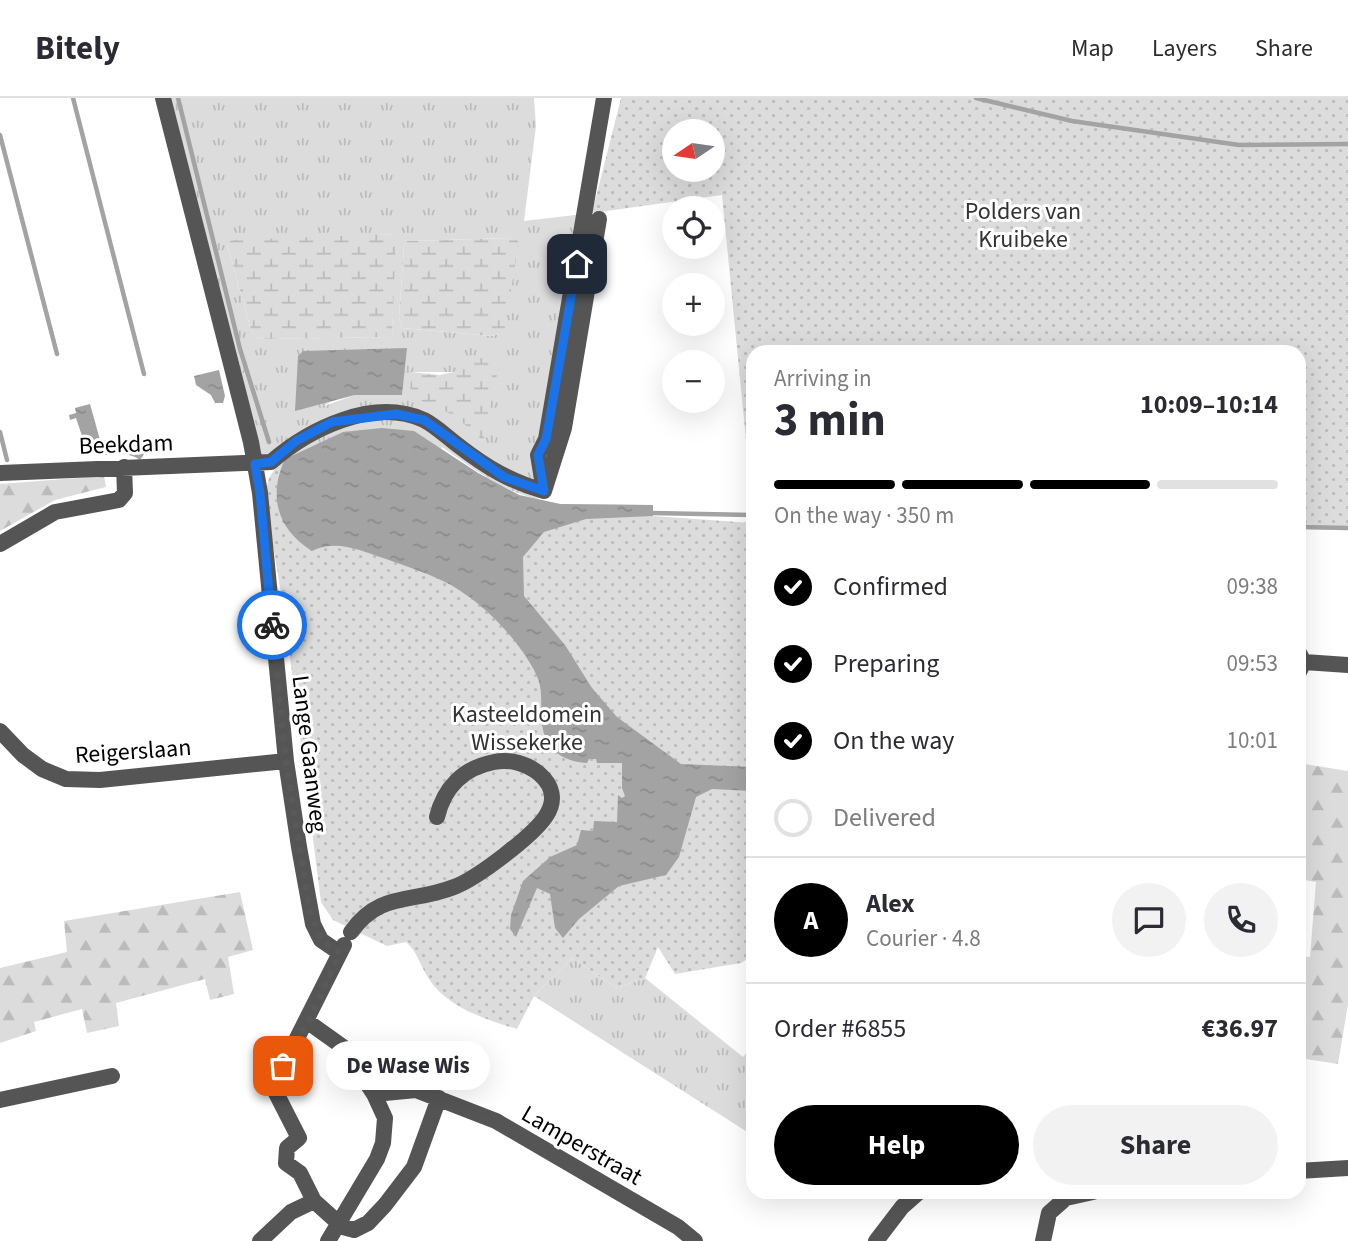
<!DOCTYPE html>
<html lang="en">
<head>
<meta charset="utf-8">
<style>
  body { margin:0; font-family:"Source Sans 3",sans-serif; background:#f2f2f3; color:#2b2b33; height:100vh; display:flex; flex-direction:column; font-size:26px; white-space:nowrap }
  * { box-sizing:border-box; margin:0 }
  p { font-size:23px; color:#7c7c81 }
  .icon { flex:none; width:38px; height:38px; fill:none; stroke:currentColor; stroke-width:2; stroke-linecap:round; stroke-linejoin:round }
  .map { position:relative; flex:1; overflow:hidden }
  .drawer { position:absolute; left:746px; top:247px; width:560px; height:854px; display:flex; flex-direction:column; background:#fff; border-radius:21px; box-shadow:0 7px 28px #0002 }
  .drawer>* { flex:none }
  .needle { width:46px; rotate:257deg }
  .tools { position:absolute; left:662px; top:21px; display:grid; gap:14px }
  .tools a { display:grid; place-items:center; width:63px; height:63px; border-radius:50%; background:#fff; box-shadow:0 7px 28px #0002; font-size:35px }
  .pin { position:absolute; display:grid; place-items:center; width:60px; height:60px; color:#fff; margin:-30px; border-radius:14px; box-shadow:0 4px 10px #0006 }
  .courier { position:absolute; display:grid; place-items:center; width:70px; height:70px; margin:-35px; border:5px solid #1a73e8; border-radius:50%; background:#fff; color:#222; box-shadow:0 2px 9px #0007 }
  .bubble { position:absolute; height:49px; border-radius:24px; background:#fff; box-shadow:0 7px 28px #0002; font-size:23px; font-weight:700; line-height:49px; text-align:center }
  .headline em { font-style:normal; font-weight:700 }
  .headline div { display:flex; flex-direction:column-reverse }
  .headline { display:flex; align-items:center; justify-content:space-between; height:119px; padding:0 28px }
  h1 { font-size:46px; font-weight:700; line-height:52px }
  .bar { display:grid; grid-template-columns:repeat(4,1fr); gap:10px 7px; align-content:center; height:84px; padding:0 28px }
  .bar i { height:9px; border-radius:5px; background:#e1e1e2 }
  .bar .on { background:#000 }
  .bar p { grid-column:span 4 }
  .line { display:flex; align-items:center; gap:18px; padding:0 28px; border-top:2px solid #e1e1e2 }
  .line div { flex:1 }
  .round { display:grid; place-items:center; flex:none; width:74px; height:74px; border-radius:37px; background:#f2f2f3 }
  ol { padding:0 28px; list-style:none }
  li { display:flex; align-items:center; gap:21px; height:77px }
  li p { margin-inline-start:auto }
  li .icon { padding:7px; border-radius:50%; background:#000; color:#fff; stroke-width:4 }
  li:last-child { color:#7c7c81 }
  li i { width:38px; height:38px; border:4px solid #e1e1e2; border-radius:50% }
  .cta { display:flex; gap:14px; margin-top:auto; padding:14px 28px }
  .cta a { flex:1; height:80px; border-radius:42px; background:#000; color:#fff; font-size:28px; font-weight:700; line-height:80px; text-align:center }
  .cta a+a { background:#f2f2f3; color:#2b2b33 }
  header { display:flex; align-items:center; gap:42px; box-sizing:border-box; height:98px; padding:0 35px; background:#fff; border-bottom:2px solid #e1e1e2 }
  header strong { font-size:33px }
  nav { display:flex; gap:38px; margin-inline-start:auto; font-size:24px }
  .map>svg:first-child { display:block }
  .grass { fill:url(#grass-tufts); fill-rule:evenodd }
  .forest { fill:url(#forest-firs) }
  .wetland { fill:url(#wetland-marsh) }
  .park { fill:url(#park-dots); fill-rule:evenodd }
  .water { fill:url(#water-ripples) }
  .lines { fill:none; stroke-linecap:round; stroke-linejoin:round }
  .stream { stroke:#a3a3a3; stroke-width:4.5 }
  .minor { stroke:#555; stroke-width:16 }
  .done { stroke:#595959; stroke-width:7; stroke-dasharray:0 12.6 }
  .route { stroke:#1a73e8; stroke-width:9 }
  .labels { text-anchor:middle; stroke-width:6; stroke-linejoin:round; paint-order:stroke }
  .park-label { font-size:24px; fill:#333; stroke:#fff }
  .street-label { font-size:24px; fill:#000; stroke:#fff }
</style>
</head>
<body>
<header>
<strong>Bitely</strong>
<nav><a>Map</a><a>Layers</a><a>Share</a></nav>
</header>
<div class="map">
<svg width="1348" height="1143" viewBox="0 0 1348 1143">
  <defs>
    <pattern id="grass-tufts" width="24" height="20" patternUnits="userSpaceOnUse" patternTransform="scale(1.75)"><rect width="24" height="20" fill="#dcdcdc"/><path d="M3 7l-1-3M5 7V3M7 7l1-3M15 17l-1-3M17 17v-4M19 17l1-3" fill="none" stroke="#bbb"/></pattern>
    <pattern id="forest-firs" width="22" height="20" patternUnits="userSpaceOnUse" patternTransform="scale(1.75)"><rect width="22" height="20" fill="#dcdcdc"/><path d="M5 1l3.5 6h-7zM16 11l3.5 6h-7z" fill="#bbb"/></pattern>
    <pattern id="wetland-marsh" width="20" height="14" patternUnits="userSpaceOnUse" patternTransform="scale(1.75)"><rect width="20" height="14" fill="#dcdcdc"/><path d="M1 5h8M5 5V1M11 12h8M15 12V8" fill="none" stroke="#bbb"/></pattern>
    <pattern id="park-dots" width="8" height="8" patternUnits="userSpaceOnUse" patternTransform="scale(1.75)"><rect width="8" height="8" fill="#dcdcdc"/><path d="M2 2h.1M6 6h.1" fill="none" stroke="#bbb" stroke-width="1.8" stroke-linecap="round"/></pattern>
    <pattern id="water-ripples" width="26" height="14" patternUnits="userSpaceOnUse" patternTransform="scale(1.75)"><rect width="26" height="14" fill="#a3a3a3"/><path d="M2 4q2-2 4 0t4 0M15 11q2-2 4 0t4 0" fill="none" stroke="#8b8b8b"/></pattern>
  </defs>
  <rect width="100%" height="100%" fill="#fff"/>
  <path class="grass" d="M159,0H534L536,28L524,123L592,115L558,324L538,401C502,393 472,370 442,349L284,512L265,398L269,380L281,363L245,355ZM395,136L392,239L265,241L256,239L251,232L227,146ZM512,140L503,235L492,238L402,230L399,219L404,148L407,143ZM406,250L402,296L355,297L324,308ZM411,274H454L483,343L457,318L432,304Z
    M572,860L617,890L645,880L743,959L752,948V1037L534,898Z"/>
  <path class="forest" d="M104,378L106,389L55,402L0,433V386Z
    M1298,665L1348,673V906L1338,966L1299,960V858L1310,859L1316,784L1299,781Z
    M240,794L253,852L228,859L234,896L210,902L205,881L116,905L119,928L87,935L82,911L34,924L36,933L0,945V870L67,854L64,823Z"/>
  <path class="wetland" d="M396,136L392,239L265,241L256,239L251,232L227,146L232,142Z
    M513,140L519,144L504,235L492,238L402,230L399,219L404,148L407,143Z
    M501,258L483,343C460,321 442,306 410,301L411,274L440,277L454,274L463,262Z"/>
  <path class="park" d="M621,0H1348V430L1299,429L1298,254H752V403L722,97L592,115ZM674,33H712V72H674Z
    M382,330L414,333L478,375L519,397L560,406L653,407V418L752,425V858L741,865L675,876L658,849L645,880L617,890L572,860L534,898L517,931C486,922 447,909 429,881C420,868 418,854 406,844L387,848L333,822L321,804L284,512L265,398L269,380L281,363L343,334Z"/>
  <path class="water" d="M407,250L402,297H355L295,313L298,258L303,253Z
    M219,272L225,298L223,305H215L211,297L196,287L194,278Z
    M90,306L100,342H137L147,352L140,362C121,349 106,363 87,353L76,320L70,322L69,317L76,315L75,310Z
    M382,330L414,333L478,375L519,397L560,406L653,407V418L586,421L544,434L523,459L524,498L565,547L592,590L617,619L681,666L752,669V693L712,691L696,699L679,759L666,777L619,788L579,821L563,840L555,830L550,796L537,790L516,839L510,831L511,817L523,783L550,759L577,747L581,732L593,733L594,723L617,724L618,697L622,700L625,698L622,690V665H597L596,661H589L587,665C569,664 551,656 545,638C537,618 546,596 536,576C518,540 479,500 443,483C424,474 403,467 383,460C359,452 336,441 312,453C277,431 268,398 285,361L343,334Z"/>
  <g class="lines">
    <path class="stream" d="M73,0L144,276
      M178,0L240,251L269,344
      M976,0L1072,23L1239,47L1348,46
      M0,37L57,256
      M0,334L7,362
      M652,415L752,417
      M1298,429L1348,430"/>
    <path class="minor" d="M163,0L251,344L260,395L286,663L299,749L313,826L321,842L340,855
      M0,375L271,364C309,331 373,299 424,322C436,328 448,340 459,348C486,369 511,384 544,393
      M544,393L538,357L546,341L604,0
      M544,393L564,330L599,121
      M0,446L55,414L119,402L125,395L124,369
      M1298,553L1304,564L1298,576
      M1304,564L1348,567
      M0,633L23,657L42,671L66,681L100,682L286,663
      M351,834C380,793 411,806 454,789C476,781 533,738 546,718C568,685 524,657 494,664C463,670 444,690 437,719
      M344,847L275,984L276,995L299,1040L287,1050L286,1065L300,1075L314,1103L343,1129L354,1132L368,1125L385,1107L414,1069L439,1000
      M308,924L343,949L374,996L385,1020L383,1045L377,1061L328,1143
      M374,996L416,992L496,1023L678,1129L695,1143
      M0,1002L112,978
      M1298,1073L1348,1070
      M1061,1094L1066,1100L1093,1094
      M260,1143L291,1114L314,1103
      M876,1143L902,1109L919,1094
      M1043,1143L1049,1115L1066,1100"/>
  </g>
  <g class="lines">
    <path class="done" d="M272,527L286,663L309,808L321,842L340,855L308,924L283,968"/>
    <path class="route" d="M272,527L260,395L255,366L271,364L296,343L332,324L396,316L424,322L504,379L544,393L538,357L546,341L577,166"/>
  </g>
  <g class="labels">
    <g class="park-label">
      <text x="1023" y="121">Polders van<tspan x="1023" dy="28">Kruibeke</tspan></text>
      <text x="527" y="624">Kasteeldomein<tspan x="527" dy="28">Wissekerke</tspan></text>
    </g>
    <g class="street-label">
      <text transform="translate(126 346) rotate(-2)" y="8">Beekdam</text>
      <text transform="translate(133 653) rotate(-4)" y="8">Reigerslaan</text>
      <text transform="translate(310 656) rotate(83)" y="8">Lange Gaanweg</text>
      <text transform="translate(582 1047) rotate(30)" y="8">Lamperstraat</text>
    </g>
  </g>
</svg>
<div class="tools">
<a><svg class="needle" viewBox="-14 -14 28 28"><path d="M0-13l5 13h-10z" fill="#e53935"/><path d="M0 13l5-13h-10z" fill="#7c7c81"/></svg></a>
<a><svg class="icon" aria-label="locate" viewBox="0 0 24 24"><circle cx="12" cy="12" r="6"/><path d="M12 2v4M12 18v4M2 12h4M18 12h4"/></svg></a>
<a>+</a>
<a>−</a>
</div>
<div class="pin" style="left:283px;top:968px;background:#ea580c"><svg class="icon" aria-label="bag" viewBox="0 0 24 24"><path d="M5 8h14l-1 12H6zM9 8a3 3 0 0 1 6 0"/></svg></div>
<div class="pin" style="left:577px;top:166px;background:#1f2937"><svg class="icon" aria-label="home" viewBox="0 0 24 24"><path d="M3 11l9-7 9 7M6 9v11h12V9"/></svg></div>
<div class="courier" style="left:272px;top:527px"><svg class="icon" aria-label="bike" viewBox="0 0 24 24"><circle cx="6" cy="16" r="4"/><circle cx="18" cy="16" r="4"/><path d="M6 16l4-8h5l3 8M10 8l3 8H6M13 5h3"/></svg></div>
<div class="bubble" style="left:326px;top:943px;width:164px">De Wase Wis</div>
<section class="drawer">
<div class="headline"><div><h1>3 min</h1><p>Arriving in</p></div><em>10:09–10:14</em></div>
<div class="bar"><i class="on"></i><i class="on"></i><i class="on"></i><i></i><p>On the way · 350 m</p></div>
<ol>
<li><svg class="icon" aria-label="check" viewBox="0 0 24 24"><path d="M5 12l5 5 9-10"/></svg>Confirmed<p>09:38</p></li>
<li><svg class="icon" aria-label="check" viewBox="0 0 24 24"><path d="M5 12l5 5 9-10"/></svg>Preparing<p>09:53</p></li>
<li><svg class="icon" aria-label="check" viewBox="0 0 24 24"><path d="M5 12l5 5 9-10"/></svg>On the way<p>10:01</p></li>
<li><i></i>Delivered</li>
</ol>
<div class="line" style="height:126px"><b class="round" style="background:#000;color:#fff">A</b><div><b>Alex</b><p>Courier · 4.8</p></div><a class="round"><svg class="icon" aria-label="chat" viewBox="0 0 24 24"><path d="M4 5h16v11H9l-5 4z"/></svg></a><a class="round"><svg class="icon" aria-label="phone" viewBox="0 0 24 24"><path d="M5 4h4l2 5-3 2q2 4 5 5l2-3 5 2v4C11 20 4 13 5 4z"/></svg></a></div>
<div class="line" style="height:91px"><div>Order #6855</div><b>€36.97</b></div>
<div class="cta"><a>Help</a><a>Share</a></div>
</section>
</div>
</body>
</html>
